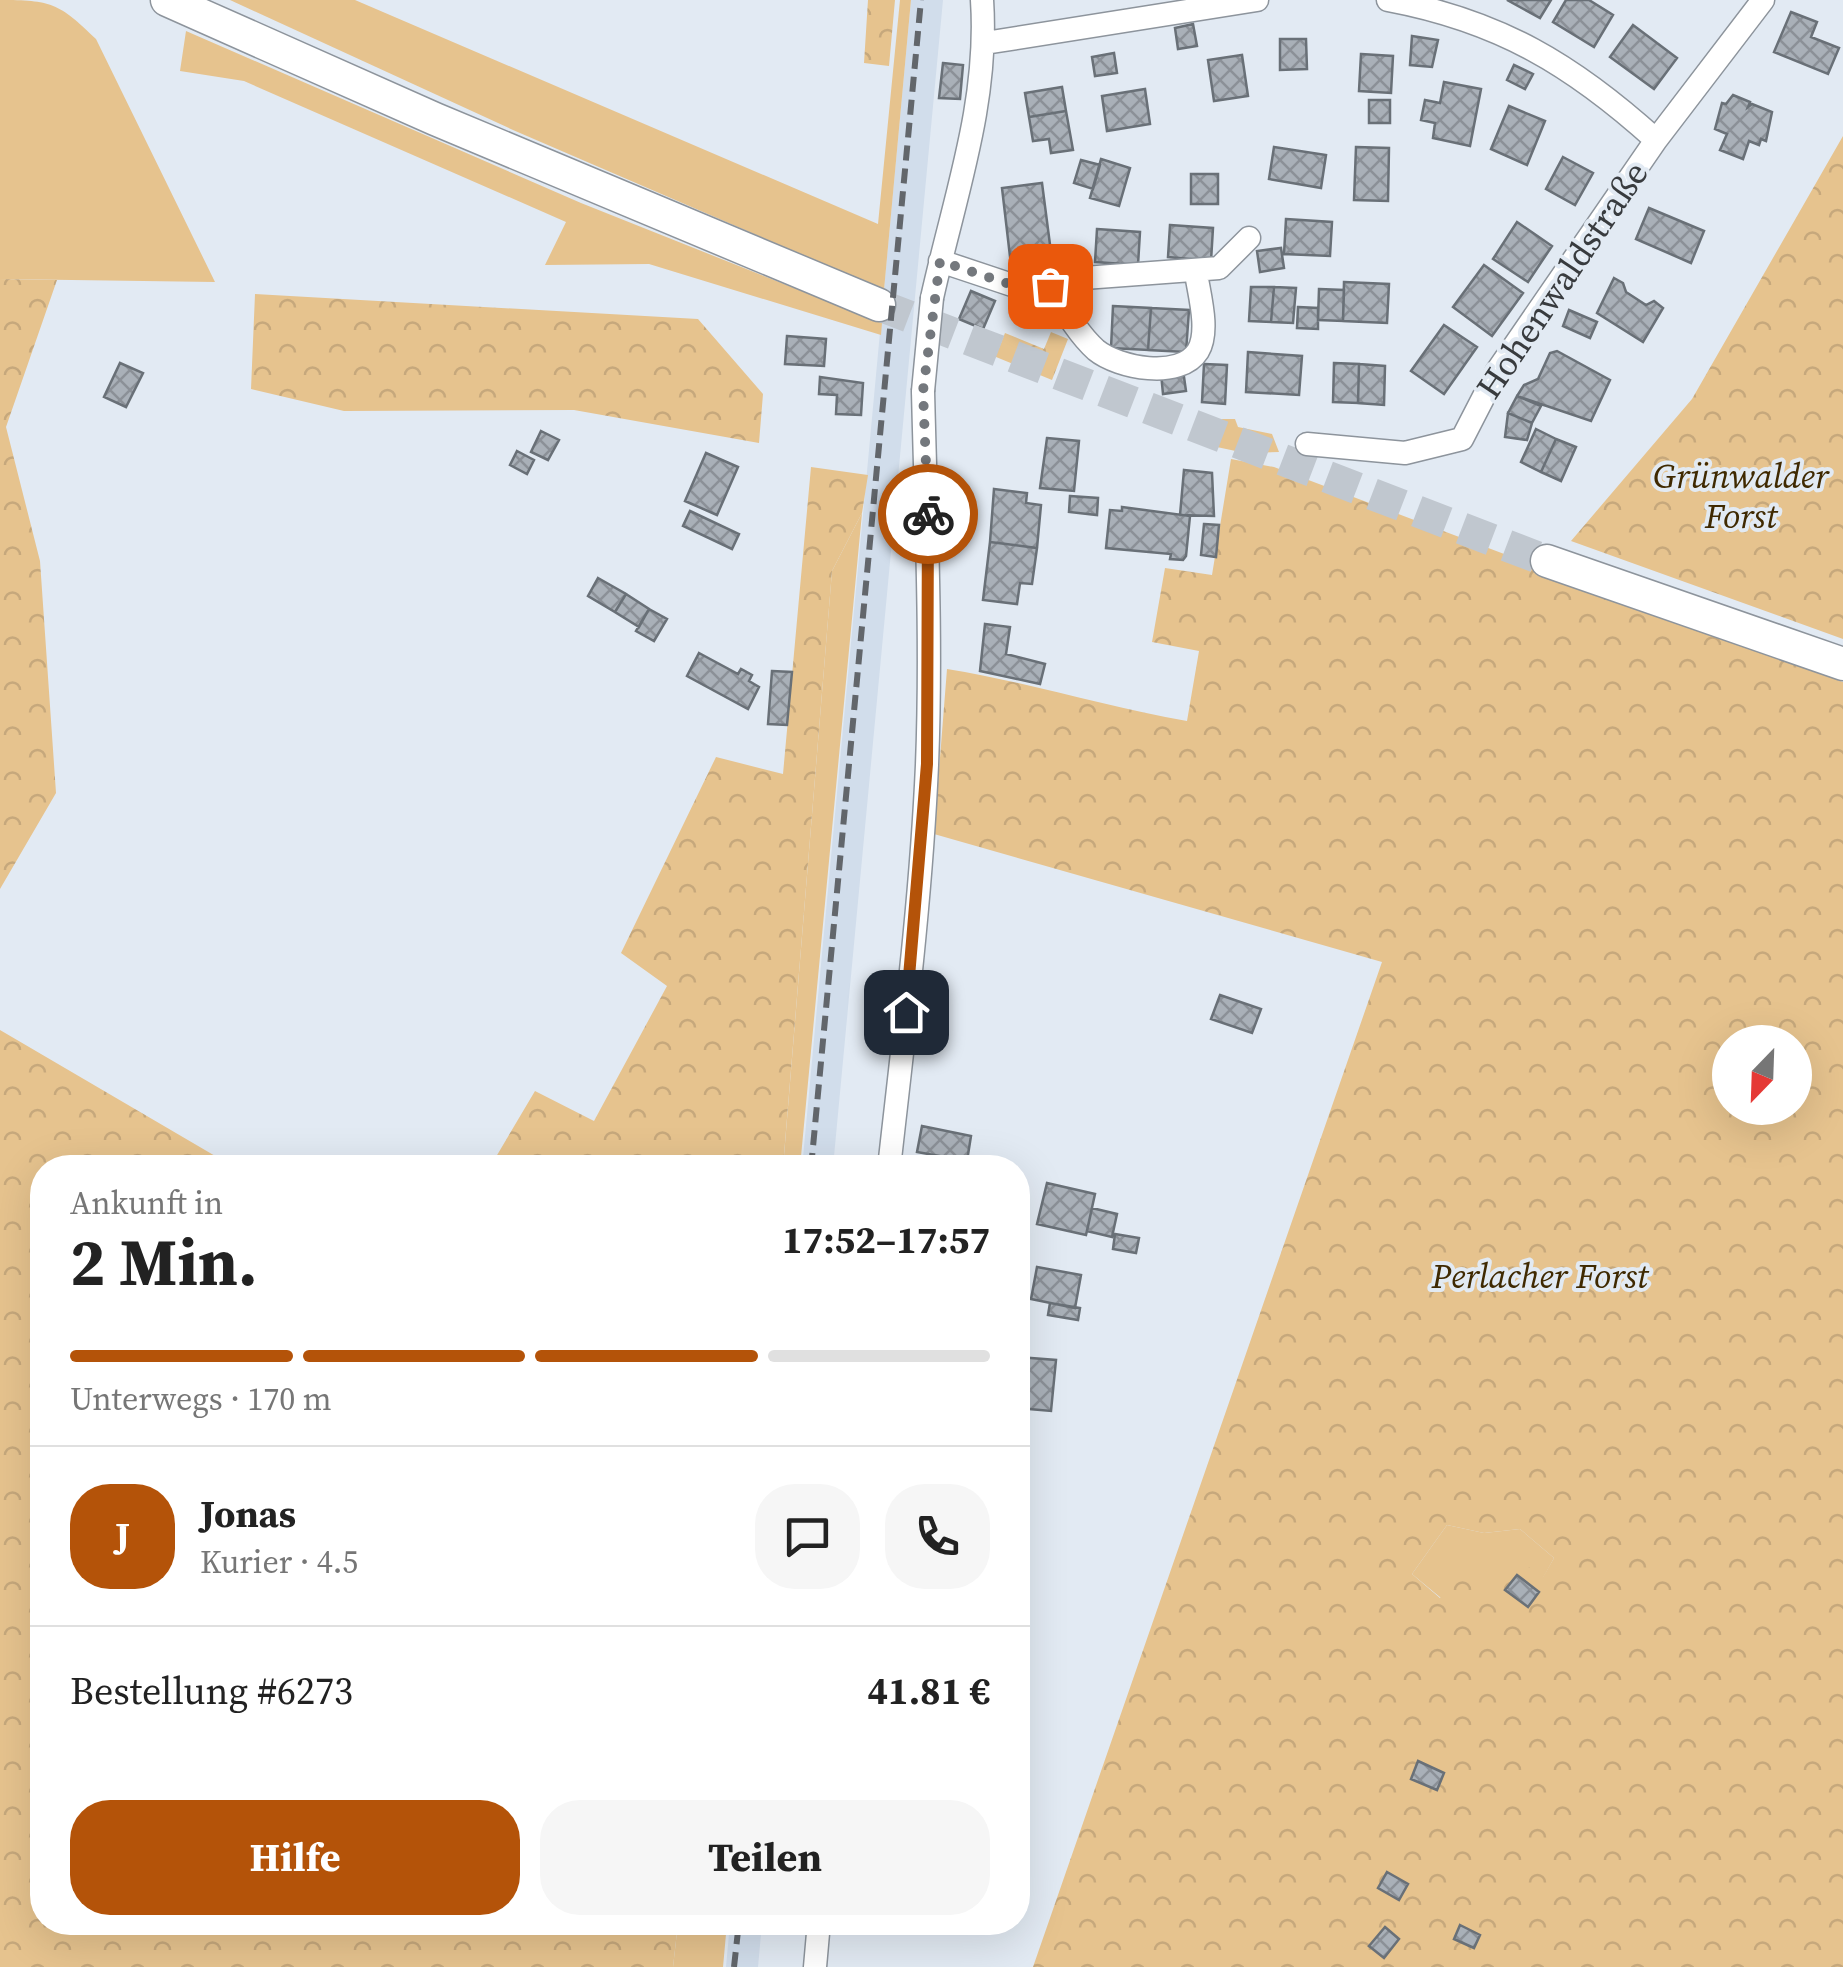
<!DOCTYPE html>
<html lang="de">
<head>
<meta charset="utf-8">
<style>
  body { margin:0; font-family:"Source Serif 4",serif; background:#f6f6f6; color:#222; height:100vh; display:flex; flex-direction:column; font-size:38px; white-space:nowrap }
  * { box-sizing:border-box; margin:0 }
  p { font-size:32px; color:#767676 }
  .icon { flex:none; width:55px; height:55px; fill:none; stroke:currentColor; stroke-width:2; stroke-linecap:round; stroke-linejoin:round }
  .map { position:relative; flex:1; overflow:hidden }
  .sheet { position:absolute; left:30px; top:1155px; width:1000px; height:780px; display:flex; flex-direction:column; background:#fff; border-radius:40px; box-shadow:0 10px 40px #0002 }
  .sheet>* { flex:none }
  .needle { width:65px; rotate:203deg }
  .buttons { position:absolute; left:1712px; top:1025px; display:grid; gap:20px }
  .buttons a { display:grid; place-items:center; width:100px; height:100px; border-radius:50%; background:#fff; box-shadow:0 10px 40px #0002; font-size:50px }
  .pin { position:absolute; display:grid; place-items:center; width:85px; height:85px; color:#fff; margin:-42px; border-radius:20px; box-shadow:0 5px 15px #0006 }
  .courier { position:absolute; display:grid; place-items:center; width:100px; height:100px; margin:-50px; border:8px solid #b45309; border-radius:50%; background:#fff; color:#222; box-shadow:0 2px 12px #0007 }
  .headline em { font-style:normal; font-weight:700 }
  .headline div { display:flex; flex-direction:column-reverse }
  .headline { display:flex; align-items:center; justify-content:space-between; height:170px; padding:0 40px }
  h1 { font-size:65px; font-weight:700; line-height:75px }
  .bar { display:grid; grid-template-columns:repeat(4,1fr); gap:15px 10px; align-content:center; height:120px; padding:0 40px }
  .bar i { height:12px; border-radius:8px; background:#e0e0e0 }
  .bar .current { background:#b45309 }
  .bar p { grid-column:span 4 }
  .line { display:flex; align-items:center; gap:25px; padding:0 40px; border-top:2px solid #e0e0e0 }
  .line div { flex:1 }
  .round { display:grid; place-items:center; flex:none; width:105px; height:105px; border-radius:40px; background:#f6f6f6 }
  .primary-button { display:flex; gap:20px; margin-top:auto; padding:20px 40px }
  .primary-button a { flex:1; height:115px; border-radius:40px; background:#b45309; color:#fff; font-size:40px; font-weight:700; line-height:115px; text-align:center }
  .primary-button a+a { background:#f6f6f6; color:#222 }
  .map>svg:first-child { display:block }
  .built { fill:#d1ddeb }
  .grass { fill:#e6c38e }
  .forest { fill:url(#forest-crowns); fill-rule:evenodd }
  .building { fill:url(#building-cross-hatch); stroke:#697077; stroke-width:2.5 }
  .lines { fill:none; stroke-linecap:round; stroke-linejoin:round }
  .secondary-tunnel { stroke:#c0c7cf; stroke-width:32; stroke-dasharray:32 16; stroke-linecap:butt }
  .minor-casing { stroke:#8d949c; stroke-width:25 }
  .secondary-casing { stroke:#8d949c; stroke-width:35 }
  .minor { stroke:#fff; stroke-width:22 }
  .secondary { stroke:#fff; stroke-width:32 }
  .rail { stroke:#62666b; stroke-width:6; stroke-dasharray:15 8; stroke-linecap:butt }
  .minor-bridge-casing { stroke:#8d949c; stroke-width:25; stroke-linecap:butt }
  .minor-bridge { stroke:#fff; stroke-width:22 }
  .done { stroke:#74787d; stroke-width:10; stroke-dasharray:0 18 }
  .route { stroke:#b45309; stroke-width:12 }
  .labels { text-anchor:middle; stroke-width:8; stroke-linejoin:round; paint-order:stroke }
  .street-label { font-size:35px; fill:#383b3e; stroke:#e2eaf3 }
  .park-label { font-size:35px; font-style:italic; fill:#3f2901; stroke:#e2eaf3 }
</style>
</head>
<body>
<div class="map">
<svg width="1843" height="1967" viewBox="0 0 1843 1967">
  <defs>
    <pattern id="forest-crowns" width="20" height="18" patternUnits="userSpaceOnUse" patternTransform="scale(2.5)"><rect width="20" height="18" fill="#e6c38e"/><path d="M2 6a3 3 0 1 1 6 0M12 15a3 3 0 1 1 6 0" fill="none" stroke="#c6a87c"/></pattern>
    <pattern id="building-cross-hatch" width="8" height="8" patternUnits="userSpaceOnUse" patternTransform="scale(2.5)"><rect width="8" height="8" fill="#a9b0b8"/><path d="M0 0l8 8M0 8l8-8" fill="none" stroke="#8b9097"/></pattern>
  </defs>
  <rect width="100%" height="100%" fill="#e2eaf3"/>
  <path class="built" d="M911,0H943L833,1167L802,1168Z
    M730,1923H762L758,1967H726Z"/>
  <path class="grass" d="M0,0C51,0 59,3 96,39L215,282L0,279Z
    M230,0H355L878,224L900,0H911L884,290L513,130Z
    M186,31L581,203L882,323L881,335L649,264L545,265L566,222L244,81L180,71Z
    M1222,419H1235L1238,427L1272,434L1279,452L1245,453L1198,443Z
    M862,513L800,1167L783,1168L832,571Z
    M1447,1525L1484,1533L1520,1529L1554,1558L1543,1578L1493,1593L1441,1598L1412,1574Z
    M678,1923H727L723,1967H673Z"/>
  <path class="forest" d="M868,0H895L889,66L864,63Z
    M1843,136V639L1571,541L1692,399Z
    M0,279L57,280L6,427L40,561L56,793L0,889Z
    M255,294L698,319L763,394L759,443L574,410L344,411L251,389Z
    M1051,332L1068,339L1052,380L979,350L983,342L999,348L1005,333L1044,349Z
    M1231,459L1274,467L1843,682V1967H1033L1382,962L934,834L947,669C1028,682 1106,707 1187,721L1199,651L1152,642L1165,568L1212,575ZM1730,1042H1795V1108H1730ZM1447,1525L1484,1533L1520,1529L1554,1558L1543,1577L1517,1559L1493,1592L1461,1576L1440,1598L1412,1574Z
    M811,467L868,475L862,513L832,571L783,1167H490L535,1091L594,1121L667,986L621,953L716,757L783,774Z
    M0,1030L234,1167L42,1168V1922L678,1923L673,1967H0Z"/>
  <path class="building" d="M1507,0H1551L1540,18Z
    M1566,0H1589L1613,15L1594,47L1553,22Z
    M1791,12L1817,22L1811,37L1839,48L1828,74L1774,52Z
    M1193,24L1197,46L1178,49L1175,28Z
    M1633,25L1677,58L1654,89L1610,57Z
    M1412,36L1438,40L1432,67L1410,65Z
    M1280,39H1306L1307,69L1280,70Z
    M1114,53L1117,73L1095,76L1092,57Z
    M1361,54L1393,56L1391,93L1359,91Z
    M1242,55L1248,96L1214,101L1208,60Z
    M943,63L963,65L960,99L939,98Z
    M1514,65L1533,74L1525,89L1507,80Z
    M1444,82L1481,89L1470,146L1433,138L1435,123L1421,120L1425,100L1440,103Z
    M1062,87L1066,111L1029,117L1025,93Z
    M1145,89L1150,124L1107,131L1102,96Z
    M1733,95L1750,102L1748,107L1752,104L1772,112L1766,141L1761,139L1759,145L1749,141L1743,159L1720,150L1727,134L1715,129L1722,103L1726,104Z
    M1369,100H1390V123H1369Z
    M1509,106L1545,121L1527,165L1491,149Z
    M1066,111L1073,150L1051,153L1049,139L1033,141L1029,117Z
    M1274,147L1326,155L1321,188L1269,179Z
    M1356,147L1389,148L1388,201L1354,200Z
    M1563,157L1593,173L1575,205L1546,189Z
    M1101,159L1130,168L1119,206L1090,198Z
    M1081,160L1100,165L1093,189L1074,183Z
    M1191,174H1218V204H1191Z
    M1042,183L1052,260L1011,265L1002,188Z
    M1649,208L1704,231L1691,263L1636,239Z
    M1286,219L1332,222L1330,256L1284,254Z
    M1517,222L1552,246L1528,282L1493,259Z
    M1170,225L1213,228L1211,261L1168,257Z
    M1097,229L1140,232L1138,265L1095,262Z
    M1281,248L1284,268L1260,272L1257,251Z
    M1484,265L1523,293L1492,336L1453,307Z
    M1614,278L1623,283L1626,292L1646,305L1654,301L1663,308L1643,342L1597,313Z
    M1344,282L1389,284L1387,323L1343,321Z
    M1251,287H1274L1271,322L1249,321Z
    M1274,287L1296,288L1293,323L1271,322Z
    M1319,289L1344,290L1343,321L1318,320Z
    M971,291L995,301L983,329L959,319Z
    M1113,306L1151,308L1148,350L1111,348Z
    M1298,307L1318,308V329L1297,328Z
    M1151,308L1189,310L1186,352L1148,350Z
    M1569,310L1597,322L1590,338L1563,326Z
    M1444,325L1477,347L1444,394L1411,371Z
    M787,336L826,339L824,366L785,364Z
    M1557,351L1610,380L1591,421L1517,396L1524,385L1538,379L1550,353Z
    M1248,352L1302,356L1299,395L1246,392Z
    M120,363L143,373L126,407L104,397Z
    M1334,363L1359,364L1358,403L1333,402Z
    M1204,364L1227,365L1225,404L1202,402Z
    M1359,364L1385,366L1384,405L1358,403Z
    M1183,370L1186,391L1163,394L1161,373Z
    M820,377L863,383L861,415L836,414L837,395L819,394Z
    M1517,396L1541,406L1532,423L1508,413Z
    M1508,413L1532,423L1527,440L1505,437Z
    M1536,429L1556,439L1541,472L1521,462Z
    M541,431L559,440L548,460L531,452Z
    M1047,438L1079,441L1074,491L1040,488Z
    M1556,439L1576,447L1561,481L1541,472Z
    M517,451L534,460L527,474L510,465Z
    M706,453L738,467L717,515L685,501Z
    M1184,470L1212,473L1214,516L1180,515Z
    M994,489L1027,493L1026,503L1041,505L1037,548L990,542Z
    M1070,496L1098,498L1097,515L1069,512Z
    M1122,507L1190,516L1186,556L1183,560L1170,559L1171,554L1106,548L1110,510L1122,511Z
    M690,511L739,534L732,549L683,526Z
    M1204,524L1219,525L1216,557L1201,555Z
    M990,542L1037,548L1032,584L1020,583L1017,604L983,600Z
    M598,578L626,594L615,612L588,596Z
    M626,594L649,609L639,627L615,612Z
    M649,609L667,619L654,641L636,631Z
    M985,624L1010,627L1006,654L1045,664L1040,684L980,671Z
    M699,653L738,674L741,669L752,675L749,681L759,687L748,709L687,676Z
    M772,671L792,672L787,725L768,724Z
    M1220,995L1261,1009L1252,1033L1211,1019Z
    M922,1126L971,1136L967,1161L917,1152Z
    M1047,1183L1095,1194L1086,1235L1037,1224Z
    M1092,1208L1117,1214L1112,1237L1087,1231Z
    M1115,1234L1139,1238L1136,1253L1113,1249Z
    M1037,1267L1081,1275L1075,1308L1031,1299Z
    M1050,1303L1080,1308L1078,1320L1048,1315Z
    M1018,1357L1056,1360L1051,1411L1018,1408Z
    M1517,1575L1539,1592L1528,1607L1505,1590Z
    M1418,1761L1444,1773L1437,1790L1411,1779Z
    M1387,1872L1408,1884L1399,1900L1378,1888Z
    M1460,1925L1480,1935L1474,1948L1454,1939Z
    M1385,1927L1399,1939L1384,1958L1369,1946Z"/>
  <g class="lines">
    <path class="secondary-tunnel" d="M879,305L1547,561"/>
    <defs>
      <path id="minor" d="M1388,0C1500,21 1573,65 1656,140
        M985,43L1257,0
        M940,261L1012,285L1050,286L1084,278L1219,268L1249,238
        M1050,286C1063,307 1077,333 1096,350C1118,368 1180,380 1198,351C1210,331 1199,294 1196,273
        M932,298C954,198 989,104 982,0
        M1307,444L1405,453L1462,439L1497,371L1656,140L1763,0
        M889,1168C904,1034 921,900 927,765C932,640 926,516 923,391
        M815,1967L819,1922"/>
      <path id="secondary" d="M167,0L435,119L879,305
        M1547,561L1843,664"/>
    </defs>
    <use href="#minor" class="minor-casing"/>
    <use href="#secondary" class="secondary-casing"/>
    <use href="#minor" class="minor"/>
    <use href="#secondary" class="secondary"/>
    <path class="rail" d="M811,1168L921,0
      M734,1967L739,1922"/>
    <defs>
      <path id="minor-bridge" d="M923,391L932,298"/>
    </defs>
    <use href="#minor-bridge" class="minor-bridge-casing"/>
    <use href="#minor-bridge" class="minor-bridge"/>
  </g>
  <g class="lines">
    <path class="done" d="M928,514L923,391L940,261L1012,285L1050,286"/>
    <path class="route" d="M906,1012L927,764L928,514"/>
  </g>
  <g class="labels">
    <g class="street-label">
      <text transform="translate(1562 280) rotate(-56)" y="12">Hohenwaldstraße</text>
    </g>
    <g class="park-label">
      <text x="1741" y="488">Grünwalder<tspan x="1741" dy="40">Forst</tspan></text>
      <text x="1540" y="1288">Perlacher Forst</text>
    </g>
  </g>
</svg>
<div class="buttons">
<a><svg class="needle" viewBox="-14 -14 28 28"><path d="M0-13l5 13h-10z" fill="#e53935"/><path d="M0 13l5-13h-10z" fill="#767676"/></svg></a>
</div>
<div class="pin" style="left:1050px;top:286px;background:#ea580c"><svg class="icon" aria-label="bag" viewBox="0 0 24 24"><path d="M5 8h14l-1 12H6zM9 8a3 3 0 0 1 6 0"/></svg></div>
<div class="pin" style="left:906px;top:1012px;background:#1f2937"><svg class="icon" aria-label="home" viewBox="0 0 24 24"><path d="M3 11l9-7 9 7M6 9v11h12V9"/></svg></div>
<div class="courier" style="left:928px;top:514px"><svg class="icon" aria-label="bike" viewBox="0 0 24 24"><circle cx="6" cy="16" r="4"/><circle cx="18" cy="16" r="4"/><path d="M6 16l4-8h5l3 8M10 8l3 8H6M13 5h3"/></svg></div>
<section class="sheet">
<div class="headline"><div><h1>2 Min.</h1><p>Ankunft in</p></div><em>17:52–17:57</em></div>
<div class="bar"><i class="current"></i><i class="current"></i><i class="current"></i><i></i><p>Unterwegs · 170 m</p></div>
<div class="line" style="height:180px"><b class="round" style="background:#b45309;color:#fff">J</b><div><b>Jonas</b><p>Kurier · 4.5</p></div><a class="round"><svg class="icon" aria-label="chat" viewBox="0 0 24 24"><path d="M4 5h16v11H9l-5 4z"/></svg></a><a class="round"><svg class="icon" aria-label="phone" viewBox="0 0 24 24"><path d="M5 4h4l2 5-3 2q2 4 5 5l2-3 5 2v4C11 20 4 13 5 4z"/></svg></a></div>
<div class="line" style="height:130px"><div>Bestellung #6273</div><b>41.81 €</b></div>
<div class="primary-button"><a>Hilfe</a><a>Teilen</a></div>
</section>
</div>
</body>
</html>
